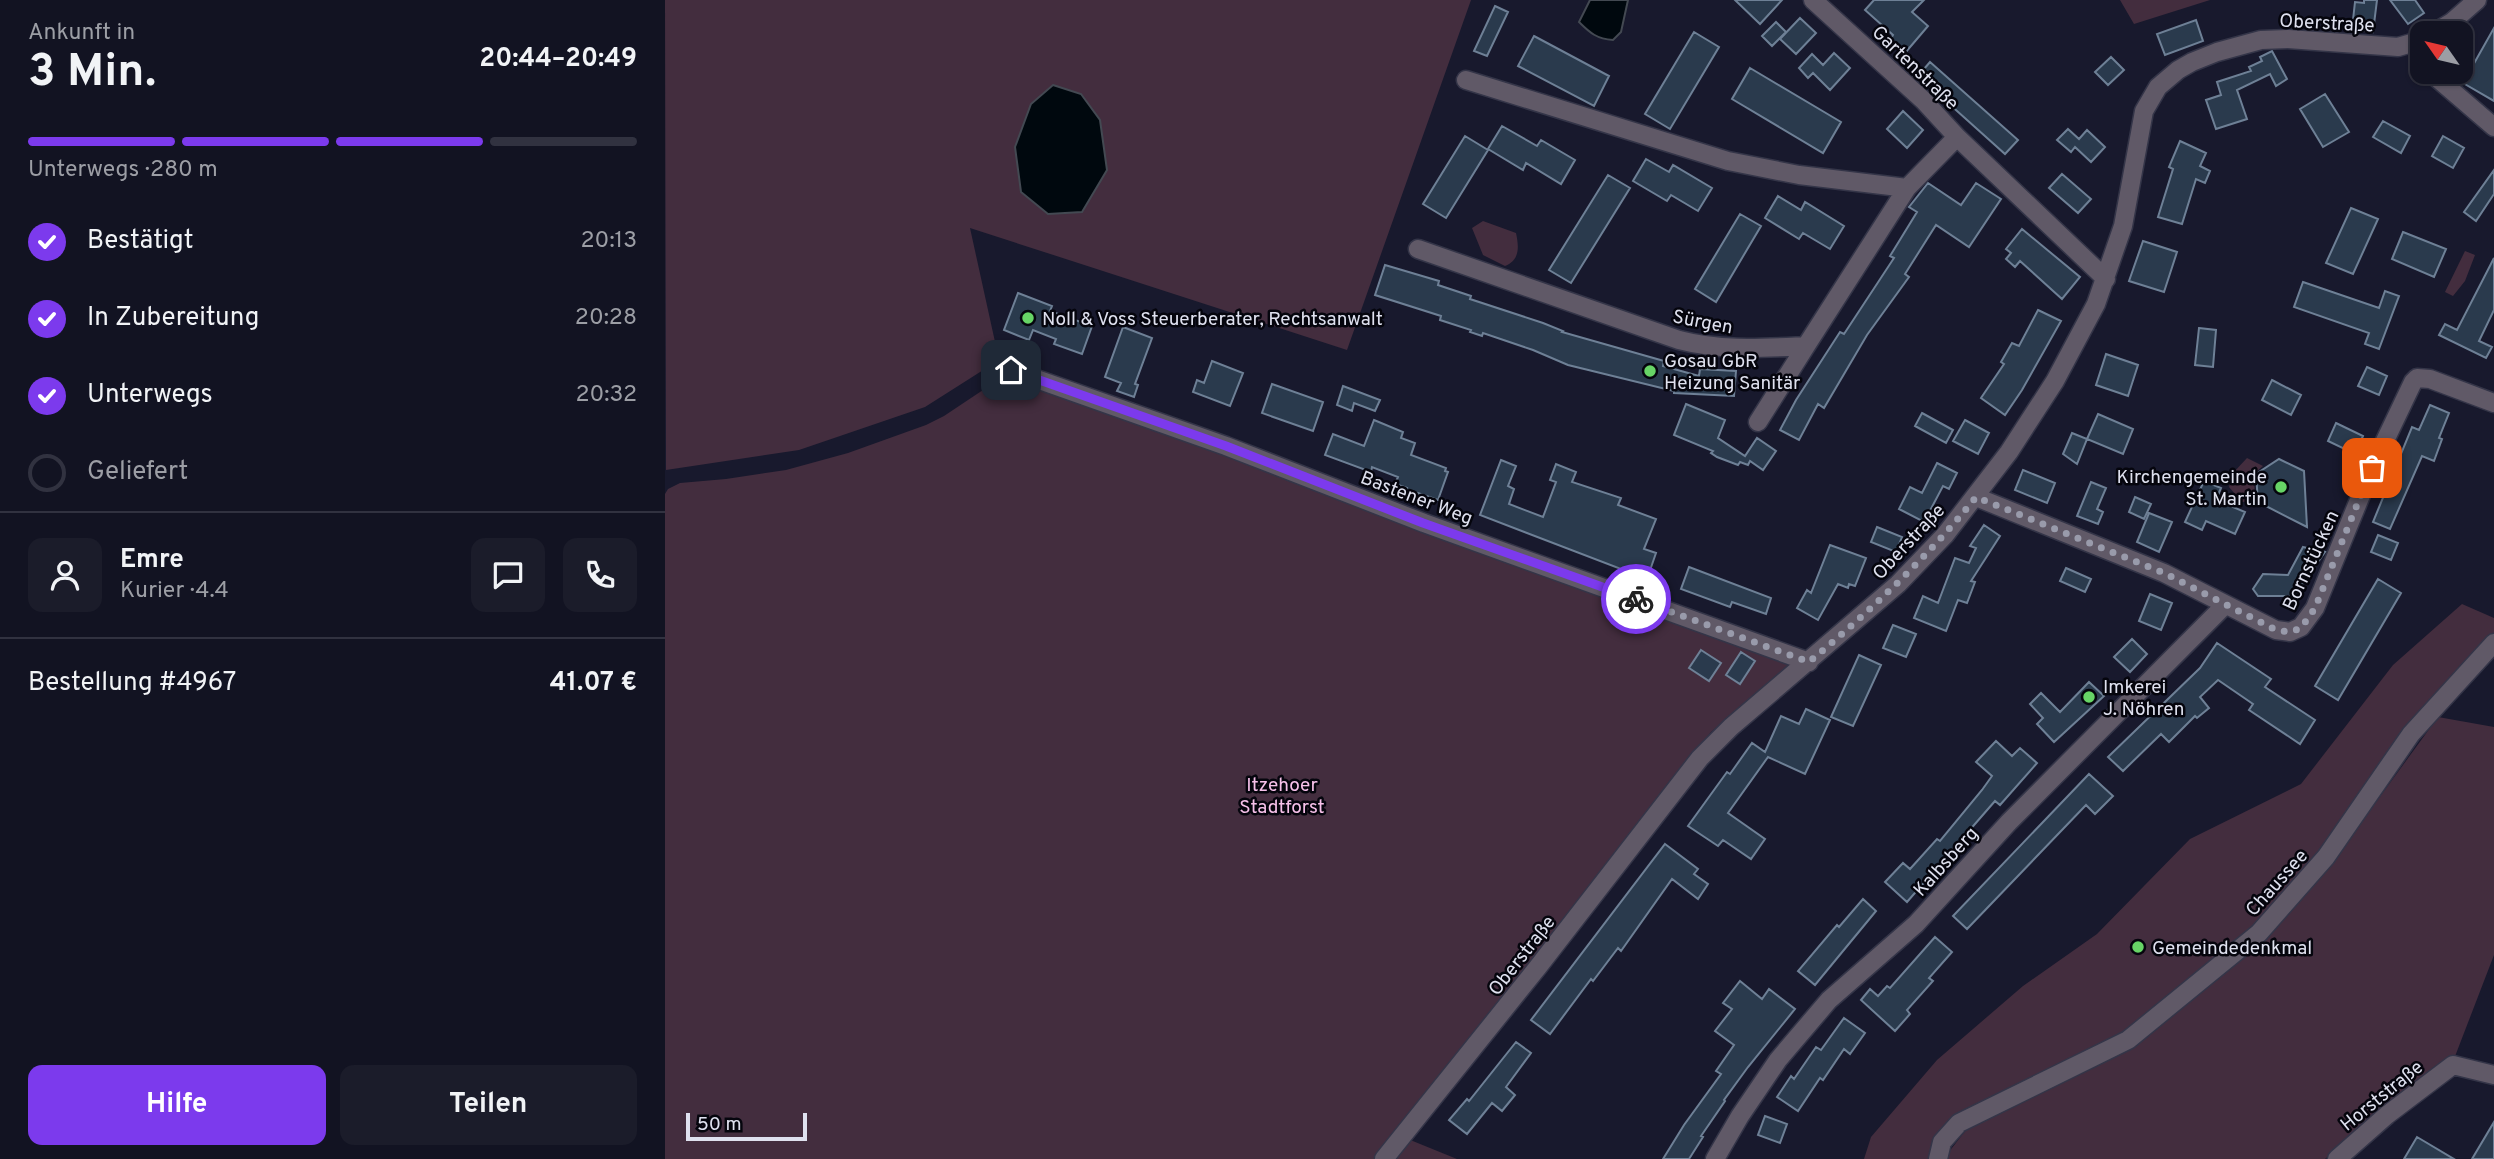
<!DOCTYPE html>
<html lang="de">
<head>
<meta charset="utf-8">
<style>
  body { margin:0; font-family:Overpass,sans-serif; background:#1b1c2a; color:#f1f3f6; height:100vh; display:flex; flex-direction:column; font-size:26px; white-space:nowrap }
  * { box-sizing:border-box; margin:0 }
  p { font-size:23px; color:#9c9ea5 }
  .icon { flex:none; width:38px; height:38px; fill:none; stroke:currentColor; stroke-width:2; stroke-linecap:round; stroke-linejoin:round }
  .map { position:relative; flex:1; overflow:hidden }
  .sheet { display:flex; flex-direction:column; background:#121322; width:665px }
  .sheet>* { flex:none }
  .needle { width:46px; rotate:304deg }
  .fabs { position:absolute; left:1745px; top:21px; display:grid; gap:14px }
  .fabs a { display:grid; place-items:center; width:63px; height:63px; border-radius:14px; background:#121322; box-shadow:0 2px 5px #0004,0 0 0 2px #313240; font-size:35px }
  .scale { position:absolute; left:21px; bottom:18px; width:121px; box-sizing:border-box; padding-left:7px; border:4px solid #dfe1ef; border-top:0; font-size:19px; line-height:24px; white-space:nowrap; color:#dfe1ef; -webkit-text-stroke:5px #05050d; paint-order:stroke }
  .pin { position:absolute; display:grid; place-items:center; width:60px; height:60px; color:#fff; margin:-30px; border-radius:14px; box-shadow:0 4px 10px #0006 }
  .courier { position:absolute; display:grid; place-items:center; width:70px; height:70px; margin:-35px; border:5px solid #7c3aed; border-radius:50%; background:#fff; color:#222; box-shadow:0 2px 9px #0007 }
  .summary em { font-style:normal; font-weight:700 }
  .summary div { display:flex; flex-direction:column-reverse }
  .summary { display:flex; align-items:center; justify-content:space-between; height:119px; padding:0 28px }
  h1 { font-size:46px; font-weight:700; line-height:52px }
  .bar { display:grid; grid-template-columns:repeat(4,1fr); gap:10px 7px; align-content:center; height:84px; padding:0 28px }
  .bar i { height:9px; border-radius:5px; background:#313240 }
  .bar .selected { background:#7c3aed }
  .bar p { grid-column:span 4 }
  .line { display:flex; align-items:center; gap:18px; padding:0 28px; border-top:2px solid #313240 }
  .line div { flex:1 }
  .round { display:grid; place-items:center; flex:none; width:74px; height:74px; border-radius:14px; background:#1b1c2a }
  ol { padding:0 28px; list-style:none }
  li { display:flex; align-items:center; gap:21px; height:77px }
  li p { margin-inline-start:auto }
  li .icon { padding:7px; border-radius:50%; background:#7c3aed; color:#fff; stroke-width:4 }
  li:last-child { color:#9c9ea5 }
  li i { width:38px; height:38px; border:4px solid #313240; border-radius:50% }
  .button { display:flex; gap:14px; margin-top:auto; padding:14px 28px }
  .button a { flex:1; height:80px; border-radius:14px; background:#7c3aed; color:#fff; font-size:28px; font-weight:700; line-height:80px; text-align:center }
  .button a+a { background:#1b1c2a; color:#f1f3f6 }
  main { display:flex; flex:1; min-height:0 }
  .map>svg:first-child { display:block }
  .green { fill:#432d3e }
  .water { fill:#00080e; stroke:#434952; stroke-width:2 }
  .building { fill:#2a3a4d; stroke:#6e8096; stroke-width:2 }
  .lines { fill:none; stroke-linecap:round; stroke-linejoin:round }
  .minor-casing { stroke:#343548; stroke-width:21 }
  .minor { stroke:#605967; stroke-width:18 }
  .done { stroke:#999bab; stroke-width:7; stroke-dasharray:0 12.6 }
  .route { stroke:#7c3aed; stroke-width:9 }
  .poi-dot { fill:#67d466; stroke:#05050d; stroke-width:2.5 }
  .labels { text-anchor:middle; stroke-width:5; stroke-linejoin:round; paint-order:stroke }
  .street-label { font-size:19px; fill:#dfe1ef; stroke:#05050d }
  .poi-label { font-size:19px; fill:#dfe1ef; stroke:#05050d; text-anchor:start }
  .park-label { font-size:19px; fill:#f7c1ea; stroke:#05050d }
</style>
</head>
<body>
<main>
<section class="sheet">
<div class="summary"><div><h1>3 Min.</h1><p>Ankunft in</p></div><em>20:44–20:49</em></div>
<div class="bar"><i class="selected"></i><i class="selected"></i><i class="selected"></i><i></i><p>Unterwegs · 280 m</p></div>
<ol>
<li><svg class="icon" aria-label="check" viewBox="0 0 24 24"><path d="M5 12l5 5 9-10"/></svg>Bestätigt<p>20:13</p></li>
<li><svg class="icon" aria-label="check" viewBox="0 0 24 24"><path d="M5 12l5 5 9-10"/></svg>In Zubereitung<p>20:28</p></li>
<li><svg class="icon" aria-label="check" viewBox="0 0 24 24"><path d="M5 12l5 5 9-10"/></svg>Unterwegs<p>20:32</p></li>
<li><i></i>Geliefert</li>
</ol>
<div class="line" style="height:126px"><a class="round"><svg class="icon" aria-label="person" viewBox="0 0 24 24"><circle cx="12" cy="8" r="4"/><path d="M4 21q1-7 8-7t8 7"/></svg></a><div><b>Emre</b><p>Kurier · 4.4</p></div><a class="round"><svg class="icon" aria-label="chat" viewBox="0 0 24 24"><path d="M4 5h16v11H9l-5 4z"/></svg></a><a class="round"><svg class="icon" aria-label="phone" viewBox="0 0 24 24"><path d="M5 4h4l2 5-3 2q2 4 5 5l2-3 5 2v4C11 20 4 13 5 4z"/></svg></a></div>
<div class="line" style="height:91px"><div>Bestellung #4967</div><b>41.07 €</b></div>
<div class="button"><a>Hilfe</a><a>Teilen</a></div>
</section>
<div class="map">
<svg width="1829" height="1159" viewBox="0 0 1829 1159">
  <rect width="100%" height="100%" fill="#18192d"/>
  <path class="green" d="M0,0H806L682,350L305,228L334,360L260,407L134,450L1,470Z
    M1455,0H1545L1469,24Z
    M818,221L851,233C854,247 855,260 840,266L818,255L807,228Z
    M1800,251L1810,255L1800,281L1788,296L1780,292Z
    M352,379L670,496L1132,660L1046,732L733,1135L792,1159H0V494L3,489L15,483L61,479L121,470L183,453L261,425L279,416L327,384Z
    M1582,458L1598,466L1589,474L1590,501L1577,502L1564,487L1568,473Z
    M1797,604L1829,618V633L1741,733L1657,853L1590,930L1477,1024L1298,1114L1269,1159H1199L1206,1137L1272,1060L1358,986L1432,934L1525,839L1636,784L1728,665Z
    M1773,717L1829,727V955L1789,1059L1721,1107L1660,1159H1283V1153L1301,1130L1483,1036L1599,939L1665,865Z"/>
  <path class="water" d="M925,0H963L956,32L948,40C932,39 925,33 914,22Z
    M388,85L416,94L435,120L442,170L417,212L383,214L356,192L350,147L366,104Z"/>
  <path class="building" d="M1070,0H1117L1095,24Z
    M1209,0H1259L1247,12L1263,26L1240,53L1225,40L1228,35L1200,10Z
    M1699,0H1712L1708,32L1687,29L1690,2L1699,3Z
    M1725,0H1750L1759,13L1743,24Z
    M830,6L843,12L822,56L809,51Z
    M1135,18L1151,33L1131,54L1115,39Z
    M1531,20L1538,41L1500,55L1492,34Z
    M1111,22L1121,32L1107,46L1097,36Z
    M1829,28V101L1798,83Z
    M1029,32L1054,47L1005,129L980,114Z
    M869,36L944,76L929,106L853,66Z
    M1607,51L1622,79L1611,86L1605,74L1572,90L1582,119L1551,129L1541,100L1556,95L1552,82L1586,71L1584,67L1597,61L1595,57Z
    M1169,53L1185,68L1165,90L1148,73L1143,78L1134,68L1147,54L1158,65Z
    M1446,57L1459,70L1443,85L1430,72Z
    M1265,62L1353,140L1340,154L1253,76Z
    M1085,68L1176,122L1158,153L1067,99Z
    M1660,94L1684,132L1658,147L1635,109Z
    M1238,111L1258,130L1242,148L1222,129Z
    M1718,121L1745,136L1736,153L1708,137Z
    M837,126L872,146L876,140L910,160L896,184L861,163L858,170L823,149Z
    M1403,129L1414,139L1422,130L1440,147L1426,162L1410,147L1406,152L1392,140Z
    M800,136L823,150L781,218L758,204Z
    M1778,136L1799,148L1788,168L1767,156Z
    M1515,141L1541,153L1535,166L1545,171L1540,183L1531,179L1517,224L1493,217L1508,169L1504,167Z
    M981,159L1004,172L1008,165L1047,188L1033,211L1006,195L1002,201L968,181Z
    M1829,170V194L1811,221L1799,212Z
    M1397,174L1426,199L1413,213L1384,188Z
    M943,175L965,188L906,283L884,270Z
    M1263,183L1296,205L1311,183L1336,199L1304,247L1271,225L1240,274L1244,277L1202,335L1159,408L1153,404L1134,440L1115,430L1131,400L1175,332L1179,334L1229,258L1225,256L1252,212L1244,207Z
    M1113,196L1136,210L1140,202L1179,226L1165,249L1138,233L1134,239L1100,218Z
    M1686,208L1713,219L1688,274L1661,263Z
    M1075,214L1096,226L1051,302L1030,289Z
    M1357,229L1415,277L1397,299L1355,261L1350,267L1341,259L1346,253L1341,249Z
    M1738,232L1781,249L1769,277L1727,259Z
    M1478,241L1512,252L1499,292L1464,281Z
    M1829,258V310L1814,341L1827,347L1821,358L1774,335L1780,324L1792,330Z
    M720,265L774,281L773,285L806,296L805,299L878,323L898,331L897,332L999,361L998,366L1034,376L1035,369L1071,371L1069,396L1009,393V391L903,365L868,350L818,333L817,336L805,332L806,330L775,320L776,316L710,295Z
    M1638,282L1714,308L1720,291L1734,296L1714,349L1700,344L1704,333L1629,307Z
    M353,293L387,306L385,311L427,326L417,354L389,344L391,339L368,330L364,340L339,330Z
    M1373,310L1396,321L1357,390L1340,415L1316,398L1339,364L1336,362L1347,343L1354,346Z
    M458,327L487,338L470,384L473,385L469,397L452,391L456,383L440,377Z
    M1534,328L1551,330L1548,367L1530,365Z
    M1441,354L1473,365L1463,396L1431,385Z
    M547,361L578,373L565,406L528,392L532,380L539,383Z
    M1702,367L1722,376L1714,395L1693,386Z
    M1607,380L1636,395L1626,415L1597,400Z
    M607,384L658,402L648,431L597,413Z
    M678,386L715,400L710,411L689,403L687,411L672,405Z
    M1021,404L1060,420L1053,438L1080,456L1092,438L1111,451L1098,470L1085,461L1083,465L1075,462L1073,465L1052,457L1046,453L1048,451L1009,435Z
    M1765,405L1784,413L1774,438L1777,439L1769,461L1757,456L1725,529L1708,522L1747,427L1754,430Z
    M1257,413L1288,430L1281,443L1250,426Z
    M1433,414L1468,429L1458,454L1422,439Z
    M709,420L738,432L736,438L750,443L746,455L781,468L780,471L783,472L773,500L753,493L751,499L740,495L742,488L730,484L733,477L707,467L706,472L660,455L668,434L699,446Z
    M1300,420L1324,433L1313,454L1288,441Z
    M1671,423L1698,436L1690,454L1663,441Z
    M1407,433L1422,439L1412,464L1398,454Z
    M1614,459L1639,471L1642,527L1593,502L1591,474Z
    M836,460L851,466L843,486L849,489L844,504L878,517L891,482L885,480L891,464L911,472L907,482L956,498L953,505L991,519L979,549L991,553L982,579L815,515Z
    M1272,463L1292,473L1284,489L1278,486L1259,522L1234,509L1245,487L1257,493Z
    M1358,470L1390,483L1382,503L1350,490Z
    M1539,481L1556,488L1551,500L1580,512L1570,534L1541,521L1537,530L1520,522Z
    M1426,482L1441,488L1432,509L1438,512L1433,524L1412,516Z
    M1470,497L1486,504L1479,519L1464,512Z
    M1484,513L1507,522L1494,552L1472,542Z
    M1319,525L1335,536L1306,581L1310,582L1302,603L1293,600L1281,631L1249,618L1258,596L1273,603L1290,558L1304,563L1311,548L1305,546Z
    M1212,527L1237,537L1231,552L1206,542Z
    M1713,535L1733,543L1726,560L1706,552Z
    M1165,545L1201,558L1190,586L1184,584L1183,588L1173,584L1153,620L1132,608L1142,590L1146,593Z
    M1638,547L1660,552L1629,596H1593L1588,589L1598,574L1623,575Z
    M1024,567L1106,598L1101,614L1067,602L1065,607L1016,589Z
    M1401,568L1426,579L1420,592L1395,581Z
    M1713,579L1736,593L1673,700L1650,686Z
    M1485,594L1507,603L1496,630L1474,621Z
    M1228,625L1251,634L1241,657L1218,648Z
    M1467,639L1482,654L1465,672L1449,657Z
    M1552,643L1606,679L1600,687L1650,720L1635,744L1584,710L1588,704L1553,680L1535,697L1544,708L1532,718L1530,716L1504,742L1496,734L1458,771L1443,757L1535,668Z
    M1036,650L1056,663L1044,681L1024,668Z
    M1076,652L1090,661L1075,684L1061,675Z
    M1194,655L1216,665L1188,726L1166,717Z
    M1424,682L1439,696L1389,742L1372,724L1378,718L1365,704L1376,693L1395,712Z
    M1141,709L1165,720L1140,774L1103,757L1063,813L1100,839L1086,859L1058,840L1053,846L1023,826L1062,772L1065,774L1087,743L1100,752L1116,716L1134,724Z
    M1331,741L1347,756L1355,748L1372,763L1335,805L1330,801L1242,902L1220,882L1238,863L1245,869L1272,839L1275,841L1317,790L1327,776L1311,762Z
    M1424,774L1448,796L1430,814L1421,805L1302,929L1288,916Z
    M1000,844L1033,869L1029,874L1043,884L1033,899L1007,879L956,951L953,948L928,981L926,979L885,1034L866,1020Z
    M1198,899L1211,911L1150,985L1133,971L1172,925L1174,927Z
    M1270,937L1287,952L1264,978L1268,981L1242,1010L1245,1014L1230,1031L1196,1000L1205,989L1213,996L1222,986L1225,988Z
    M1075,981L1097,999L1104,989L1130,1009L1083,1067L1059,1100L1060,1101L1036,1136L1038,1137L1024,1159H998L1019,1125L1056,1074L1051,1071L1069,1045L1050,1031L1067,1009L1058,1003Z
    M1179,1018L1200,1033L1185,1054L1179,1049L1158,1080L1155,1078L1133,1111L1112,1097L1126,1076L1129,1079L1151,1047L1156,1050Z
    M851,1042L866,1053L841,1087L850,1095L837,1111L827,1103L802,1134L784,1120L802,1099L804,1101Z
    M1100,1116L1122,1124L1115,1143L1093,1135Z
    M1829,1122V1159H1807Z
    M1752,1137L1789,1159H1739Z"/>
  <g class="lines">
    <defs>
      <path id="minor" d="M1148,0L1258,100L1292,137
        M1769,33L1787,22L1812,0
        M1751,43L1757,62
        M1765,72L1829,127
        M801,80L1063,161L1134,175L1242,188L1292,137L1441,279
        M753,249L1014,340C1056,351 1097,348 1141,346L1242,188
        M346,370L561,446L759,523L1144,662
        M1093,422L1141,346
        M1311,497L1499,573L1611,630L1625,632L1636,627L1650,608L1707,468L1748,382L1752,378L1765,379L1829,403
        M719,1159L873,967L1035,758L1066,727L1233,584L1280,535L1344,452L1390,381L1431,304L1458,226L1479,111L1493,87L1513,70L1527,62L1552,52L1596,40L1623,39L1733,47L1757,40
        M1050,1159L1075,1116L1113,1060L1164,1000L1251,924L1344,822L1560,605
        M1273,1159L1277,1142L1294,1123L1463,1040L1594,933L1661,857L1746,734L1829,643
        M1672,1159L1722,1115L1788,1065L1829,1075"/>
    </defs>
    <use href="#minor" class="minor-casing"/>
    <use href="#minor" class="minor"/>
  </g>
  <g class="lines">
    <path class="done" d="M971,599L1144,662C1205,611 1261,559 1311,497L1499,573L1611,630L1625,632L1636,628L1650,608L1707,468"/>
    <path class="route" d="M346,370L561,446L758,523L971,599"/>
  </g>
  <g class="poi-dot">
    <circle cx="363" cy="318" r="7"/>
    <circle cx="985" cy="371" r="7"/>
    <circle cx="1616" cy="487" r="7"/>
    <circle cx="1424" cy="697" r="7"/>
    <circle cx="1473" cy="947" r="7"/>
  </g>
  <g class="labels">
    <g class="street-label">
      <text transform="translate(1662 22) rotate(3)" y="7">Oberstraße</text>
      <text transform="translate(1251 67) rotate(44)" y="7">Gartenstraße</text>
      <text transform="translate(1038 321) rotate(11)" y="7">Sürgen</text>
      <text transform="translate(752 497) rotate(21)" y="7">Bastener Weg</text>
      <text transform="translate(1243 541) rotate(-47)" y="7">Oberstraße</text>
      <text transform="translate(1645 560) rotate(-65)" y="7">Bornstücken</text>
      <text transform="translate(1280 861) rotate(-48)" y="7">Kalbsberg</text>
      <text transform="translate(1611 882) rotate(-48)" y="7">Chaussee</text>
      <text transform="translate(856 955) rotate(-52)" y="7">Oberstraße</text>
      <text transform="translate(1716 1095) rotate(-39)" y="7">Horststraße</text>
    </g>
    <g class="poi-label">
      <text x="377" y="325">Noll &amp; Voss Steuerberater, Rechtsanwalt</text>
      <text x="999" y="367">Gosau GbR<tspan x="999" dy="22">Heizung Sanitär</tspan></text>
      <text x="1602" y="483" text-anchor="end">Kirchengemeinde<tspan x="1602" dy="22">St. Martin</tspan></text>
      <text x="1438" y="693">Imkerei<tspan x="1438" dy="22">J. Nöhren</tspan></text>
      <text x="1487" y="954">Gemeindedenkmal</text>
    </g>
    <g class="park-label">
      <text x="617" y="791">Itzehoer<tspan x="617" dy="22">Stadtforst</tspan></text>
    </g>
  </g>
</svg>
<div class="fabs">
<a><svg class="needle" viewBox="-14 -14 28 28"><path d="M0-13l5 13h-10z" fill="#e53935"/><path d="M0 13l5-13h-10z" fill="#9c9ea5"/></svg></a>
</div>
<div class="scale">50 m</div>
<div class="pin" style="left:1707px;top:468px;background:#ea580c"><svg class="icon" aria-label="bag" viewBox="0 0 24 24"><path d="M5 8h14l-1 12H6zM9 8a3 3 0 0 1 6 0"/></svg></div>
<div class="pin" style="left:346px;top:370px;background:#1f2937"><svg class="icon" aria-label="home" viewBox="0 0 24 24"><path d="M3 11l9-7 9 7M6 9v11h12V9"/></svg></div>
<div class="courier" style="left:971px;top:599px"><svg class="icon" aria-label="bike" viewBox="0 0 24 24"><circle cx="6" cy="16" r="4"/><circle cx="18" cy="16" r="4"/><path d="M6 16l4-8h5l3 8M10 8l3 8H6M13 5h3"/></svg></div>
</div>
</main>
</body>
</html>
